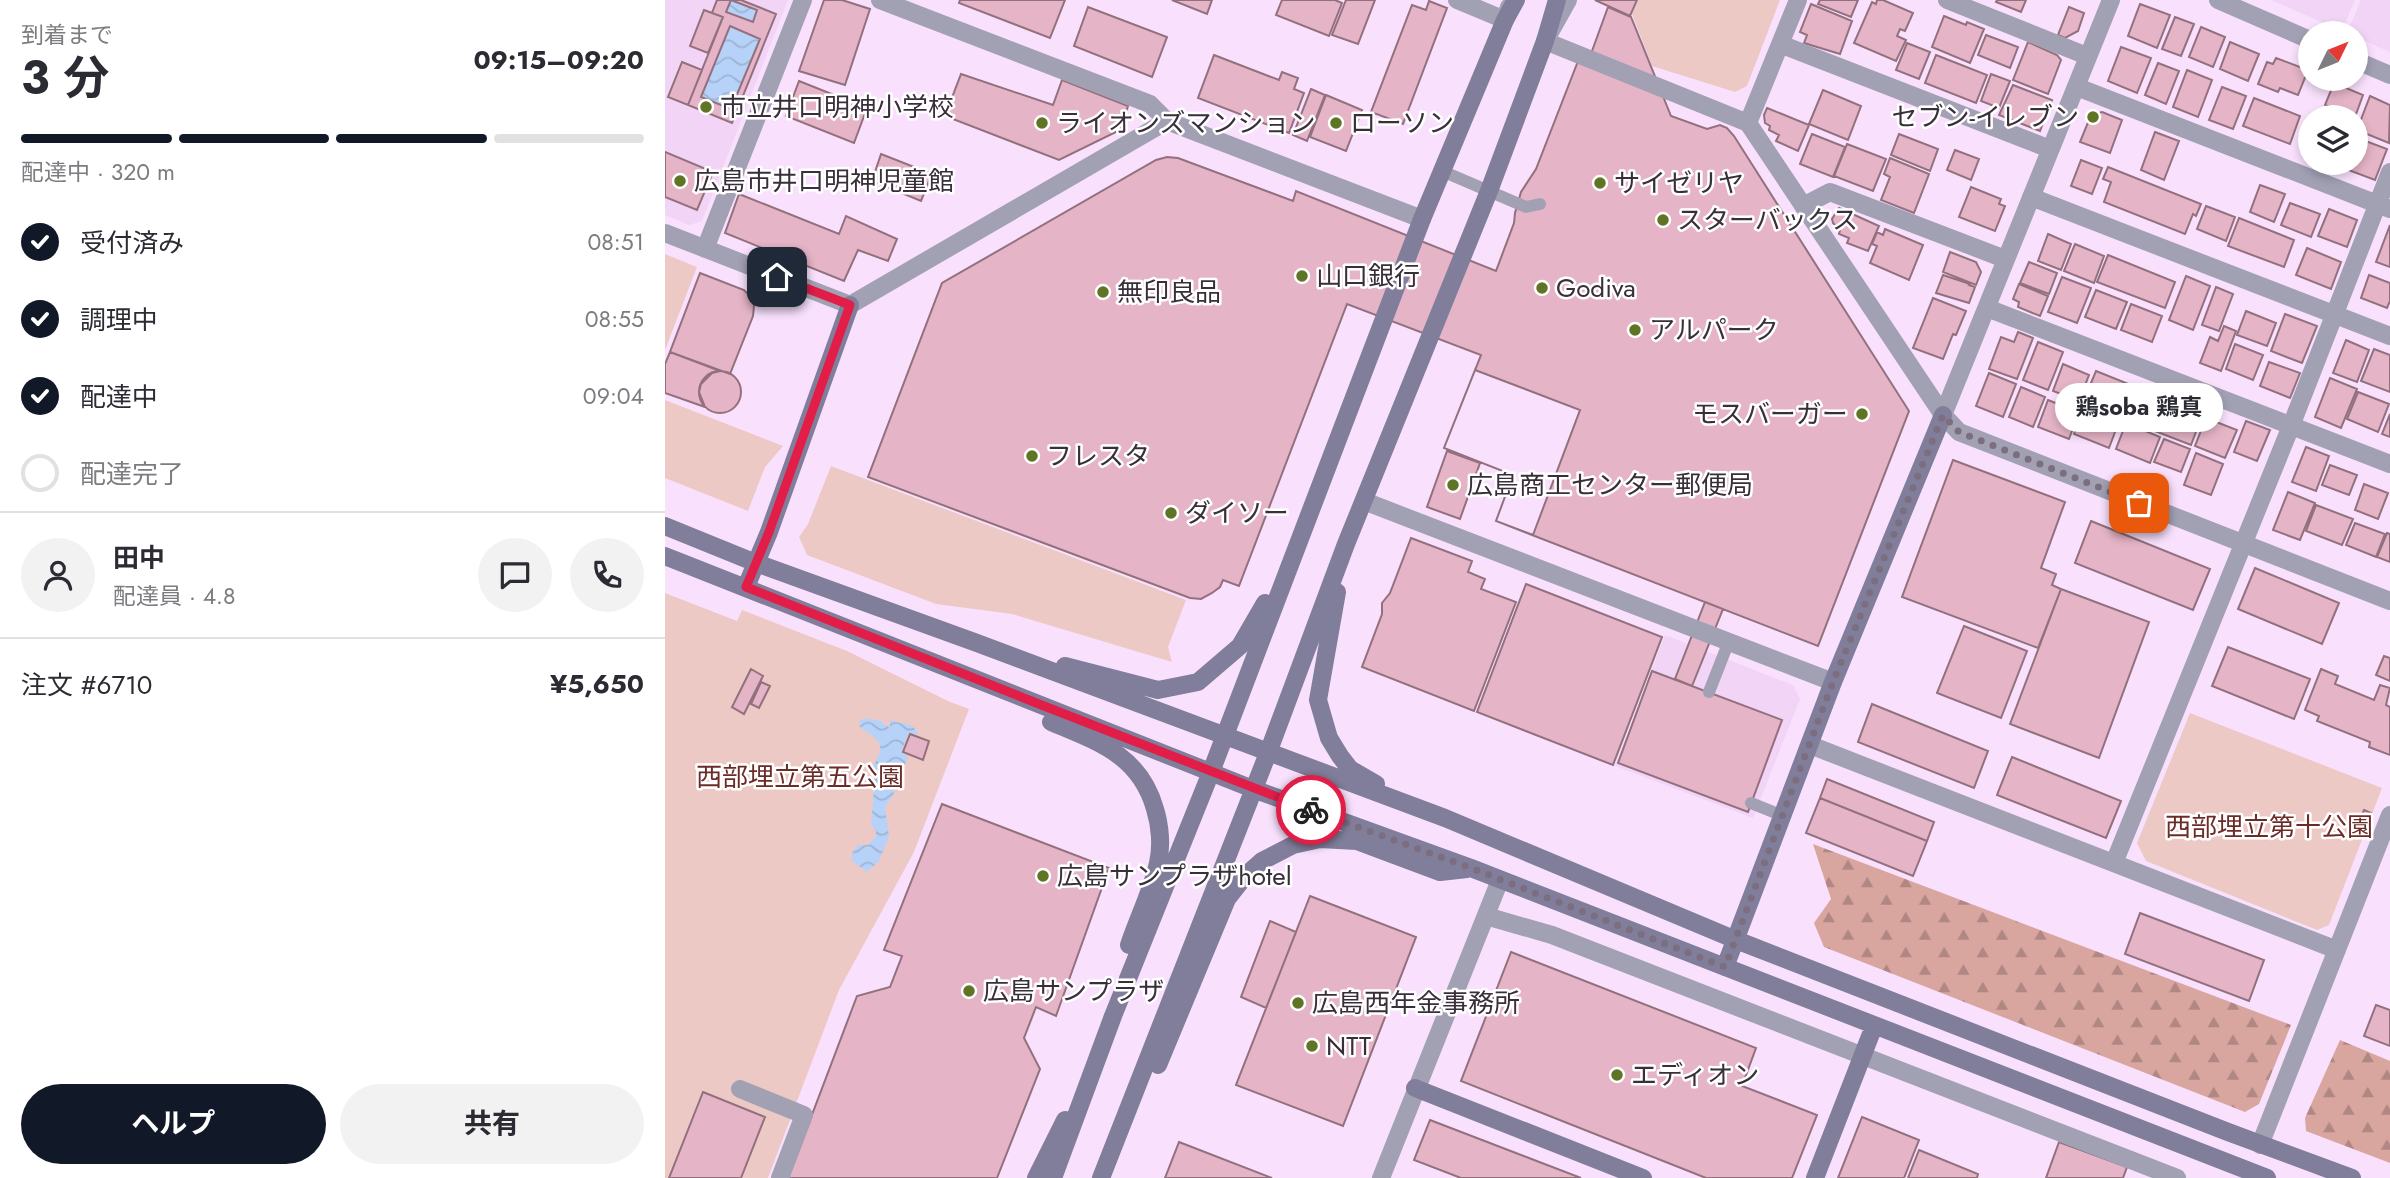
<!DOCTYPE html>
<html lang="ja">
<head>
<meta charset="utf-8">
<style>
  body { margin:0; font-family:Jost,"Noto Sans JP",sans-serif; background:#f2f2f3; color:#2b2b33; height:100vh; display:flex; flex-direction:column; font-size:26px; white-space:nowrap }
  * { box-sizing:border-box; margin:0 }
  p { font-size:23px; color:#7c7c81 }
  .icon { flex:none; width:38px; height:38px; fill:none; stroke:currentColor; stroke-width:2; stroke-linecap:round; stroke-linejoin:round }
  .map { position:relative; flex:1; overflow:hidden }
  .drawer { display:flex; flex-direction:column; background:#fff; width:665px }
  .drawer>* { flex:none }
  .needle { width:46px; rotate:47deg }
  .fabs { position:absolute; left:1633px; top:21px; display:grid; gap:14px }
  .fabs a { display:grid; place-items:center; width:70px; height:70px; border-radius:50%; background:#fff; box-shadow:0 4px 10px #0003; font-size:35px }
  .pin { position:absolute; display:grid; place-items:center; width:60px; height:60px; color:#fff; margin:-30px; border-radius:14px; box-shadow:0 4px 10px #0006 }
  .courier { position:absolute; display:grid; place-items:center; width:70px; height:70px; margin:-35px; border:5px solid #e11d48; border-radius:50%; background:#fff; color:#222; box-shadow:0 2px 9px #0007 }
  .bubble { position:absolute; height:49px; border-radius:24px; background:#fff; box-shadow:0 4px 10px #0003; font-size:23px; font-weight:700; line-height:49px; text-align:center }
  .overview em { font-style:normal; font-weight:700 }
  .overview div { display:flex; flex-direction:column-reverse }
  .overview { display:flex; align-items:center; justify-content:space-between; height:119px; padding:0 21px }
  h1 { font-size:46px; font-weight:700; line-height:52px }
  .bar { display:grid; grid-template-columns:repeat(4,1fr); gap:10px 7px; align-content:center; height:84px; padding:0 21px }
  .bar i { height:9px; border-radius:5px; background:#e1e1e2 }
  .bar .selected { background:#111827 }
  .bar p { grid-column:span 4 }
  .line { display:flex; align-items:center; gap:18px; padding:0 21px; border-top:2px solid #e1e1e2 }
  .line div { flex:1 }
  .round { display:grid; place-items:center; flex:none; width:74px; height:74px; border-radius:37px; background:#f2f2f3 }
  ol { padding:0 21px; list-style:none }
  li { display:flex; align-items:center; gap:21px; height:77px }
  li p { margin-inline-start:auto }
  li .icon { padding:7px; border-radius:50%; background:#111827; color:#fff; stroke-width:4 }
  li:last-child { color:#7c7c81 }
  li i { width:38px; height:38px; border:4px solid #e1e1e2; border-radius:50% }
  .cta { display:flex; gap:14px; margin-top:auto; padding:14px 21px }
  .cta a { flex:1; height:80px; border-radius:42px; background:#111827; color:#fff; font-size:28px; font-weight:700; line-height:80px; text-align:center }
  .cta a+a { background:#f2f2f3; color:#2b2b33 }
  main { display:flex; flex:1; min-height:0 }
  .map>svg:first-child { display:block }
  .built { fill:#f1d4f6 }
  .forest { fill:url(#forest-firs) }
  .green { fill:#edc9c5 }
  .water { fill:url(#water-waves) }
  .building { fill:#e5b4c7; stroke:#92707d; stroke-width:2; fill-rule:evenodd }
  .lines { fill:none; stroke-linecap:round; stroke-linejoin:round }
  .lane { stroke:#a2a1b4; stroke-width:12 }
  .street { stroke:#a2a1b4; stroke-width:18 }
  .secondary { stroke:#807e9a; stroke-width:18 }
  .done { stroke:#7c6d7f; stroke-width:7; stroke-dasharray:0 12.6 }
  .route { stroke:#e11d48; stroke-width:9 }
  .poi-dot { fill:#5f7525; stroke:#fff; stroke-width:2.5 }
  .labels { text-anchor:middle; stroke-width:5; stroke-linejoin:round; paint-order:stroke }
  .poi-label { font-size:26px; fill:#382f3a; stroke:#fff; text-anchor:start }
  .park-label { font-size:26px; fill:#6b2c28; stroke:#fff }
</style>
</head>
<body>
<main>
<section class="drawer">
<div class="overview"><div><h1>3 分</h1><p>到着まで</p></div><em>09:15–09:20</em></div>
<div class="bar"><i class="selected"></i><i class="selected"></i><i class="selected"></i><i></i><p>配達中 · 320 m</p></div>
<ol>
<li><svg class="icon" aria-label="check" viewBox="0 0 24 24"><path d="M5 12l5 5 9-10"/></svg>受付済み<p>08:51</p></li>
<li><svg class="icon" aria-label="check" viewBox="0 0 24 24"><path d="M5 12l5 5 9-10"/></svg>調理中<p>08:55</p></li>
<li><svg class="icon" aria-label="check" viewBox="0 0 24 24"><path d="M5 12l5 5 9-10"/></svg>配達中<p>09:04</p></li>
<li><i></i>配達完了</li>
</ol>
<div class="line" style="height:126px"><a class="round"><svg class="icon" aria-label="person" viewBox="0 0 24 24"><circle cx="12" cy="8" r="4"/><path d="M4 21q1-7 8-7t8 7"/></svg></a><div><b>田中</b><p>配達員 · 4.8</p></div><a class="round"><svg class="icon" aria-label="chat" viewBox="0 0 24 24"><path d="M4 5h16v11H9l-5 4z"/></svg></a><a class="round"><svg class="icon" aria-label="phone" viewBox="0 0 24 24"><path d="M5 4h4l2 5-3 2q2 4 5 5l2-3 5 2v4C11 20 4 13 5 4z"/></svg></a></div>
<div class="line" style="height:91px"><div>注文 #6710</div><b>¥5,650</b></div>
<div class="cta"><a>ヘルプ</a><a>共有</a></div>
</section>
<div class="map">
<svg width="1725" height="1178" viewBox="0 0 1725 1178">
  <defs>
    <pattern id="forest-firs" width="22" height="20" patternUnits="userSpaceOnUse" patternTransform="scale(1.75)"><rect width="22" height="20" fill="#d8a59f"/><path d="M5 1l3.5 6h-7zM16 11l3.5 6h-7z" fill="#b08783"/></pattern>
    <pattern id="water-waves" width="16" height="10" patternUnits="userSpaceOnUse" patternTransform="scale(1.75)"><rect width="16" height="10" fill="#b6d2f8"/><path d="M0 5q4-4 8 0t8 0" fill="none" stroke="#9db5d5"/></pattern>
  </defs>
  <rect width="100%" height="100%" fill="#f9e1fe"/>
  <path class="built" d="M0,0H123L37,221L24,225L0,215Z
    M1606,0H1690L1677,31Z
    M1696,0H1725V52L1691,37L1690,33H1682Z
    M1000,635L1128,685L1135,699L1088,818L950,766Z"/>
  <path class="forest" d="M1148,844L1626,1025L1594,1104L1580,1112L1159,947L1149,923L1166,899Z
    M1675,1040L1725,1061V1163L1641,1131L1640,1118Z"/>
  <path class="green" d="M973,0H1115L1082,86L1070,92L987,66L967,14Z
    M0,254L32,267L0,350Z
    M0,400L118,446L100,467L83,511L0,478Z
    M166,466L521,600L503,647L507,662L347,614L271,604L142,555L134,537L143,524Z
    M0,593L72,621L77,610L182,651L283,701L304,709L249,852L174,990L103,1178H0Z
    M1525,713L1717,788L1664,925L1652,930L1481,861L1472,843Z"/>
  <path class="water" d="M66,0L92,10L88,22L61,12Z
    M65,26L95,39L66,109L36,97Z
    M199,718L216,721L225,728V719C235,726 245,719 253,733V735L244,733L236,752L243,756L228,795L220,807L224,836L214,861L202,872L186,860L188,851L193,845H203L211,836V831L206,825L209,788L211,786L207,770C211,759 222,747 209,737C204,733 199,731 194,726L195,721Z"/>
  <path class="building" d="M52,0H66L61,12L88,22L92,10L66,0H76L111,14L67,123L23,105L58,17L47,13ZM65,26L95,39L66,109L36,97Z
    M159,0H177L205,9L180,85L134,71Z
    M295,0H400L385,38L294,3Z
    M507,0H547L542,14Z
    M617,0H670L677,3L664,36L611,15Z
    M681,0H710L693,44L667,35Z
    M930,0H972L965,16Z
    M1155,0H1193L1186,17L1153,4Z
    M1212,0H1218L1248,13L1240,31L1235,29L1232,36L1241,40L1231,61L1189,43L1207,2L1211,4Z
    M1332,0H1361L1356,12L1331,2Z
    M764,1L782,8L738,124L706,112L747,5L761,10Z
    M1146,4L1187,21L1175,54L1139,43L1142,35L1135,32Z
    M1475,4L1505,15L1492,48L1463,36Z
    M423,7L502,37L487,77L409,46Z
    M943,7L966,17L1006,116L1042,129L1055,125L1062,128L1069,136L1244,411L1153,646L831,521L848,475L779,448L816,355L682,304L574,586L558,580L555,587L547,593L536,599L525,598L203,477L277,283L491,160L502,157L513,158L628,201L631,191L831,271L849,223L850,213L856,192L871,169L915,56L927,51Z
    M1404,7L1419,13L1413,31L1400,38L1393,35Z
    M39,10L58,17L43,53L25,46Z
    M1279,16L1301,25L1302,22L1319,29L1305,63L1267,47Z
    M1510,17L1529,24L1516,56L1497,49Z
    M1536,27L1560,37L1548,67L1524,57Z
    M1321,35L1353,47L1345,68L1313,55Z
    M1363,42L1392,55L1396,60L1383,94L1348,80Z
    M1565,42L1594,54L1583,81L1555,69Z
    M1242,43L1265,52L1254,79L1231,70Z
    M1456,47L1486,58L1472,93L1443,81Z
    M549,55L614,80L617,72L633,78L629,89L639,93L624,133L533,98Z
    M1271,55L1322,75L1311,103L1260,83Z
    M1611,58L1643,70L1633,95L1615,88L1613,92L1593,84L1602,62L1608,64Z
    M17,62L37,70L23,105L3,97Z
    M1493,63L1514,71L1501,104L1480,95Z
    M1522,70L1547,80L1533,117L1508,107Z
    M296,74L388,105L397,80L463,106L455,130L394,160L280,116Z
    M1326,74L1345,81L1334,108L1316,101Z
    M134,81L202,108L189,143L121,116Z
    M1669,83L1698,95L1690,117L1660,105Z
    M1348,85L1387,100L1375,131L1334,115Z
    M1557,87L1581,96L1568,129L1544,120Z
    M646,89L660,95L642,141L628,135Z
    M1158,90L1196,106L1183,140L1144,124Z
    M661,95L697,110L681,151L645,137Z
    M1705,96L1725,105L1724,143L1692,130Z
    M1589,98L1635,116L1625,144L1578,126Z
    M1102,108L1144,125L1133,151L1111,141L1114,135L1104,130L1105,126L1100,123L1099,115Z
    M1437,112L1457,120L1445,153L1415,142L1426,115Z
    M1490,132L1514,141L1499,180L1476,170Z
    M1147,134L1180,147L1168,177L1135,164Z
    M1234,134L1273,149L1265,171L1226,155Z
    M1690,137L1722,149L1710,180L1665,163H1690Z
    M1182,144L1221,159L1208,191L1169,176Z
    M1290,150L1314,159L1306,180L1282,170Z
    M0,152L48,172L32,210L0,197Z
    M216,154L267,174L256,201L207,181Z
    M1225,158L1264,174L1249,213L1216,200L1225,177L1219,174Z
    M1416,160L1437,168L1427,194L1406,186Z
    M1443,167L1536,204L1531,216L1528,214L1520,234L1439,202L1446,182L1438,179Z
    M1595,185L1620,194L1609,222L1585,212Z
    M1306,187L1336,199L1334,204L1340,206L1330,231L1294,217Z
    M74,194L174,234L181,216L232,239L223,261L193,250L179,281L60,233Z
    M1625,203L1655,214L1646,237L1616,225Z
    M1541,206L1570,217L1561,241L1532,229Z
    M1174,208L1214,226L1203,251L1182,243L1184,238L1174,234L1175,230L1168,223L1167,219Z
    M1664,209L1692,220L1682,247L1653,236Z
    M1574,218L1629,240L1619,267L1563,246Z
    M1725,225V267L1711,262Z
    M1220,229L1258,245L1244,280L1205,263L1212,246L1207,244L1212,232L1218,235Z
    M1383,234L1406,244L1396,270L1373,261Z
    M1410,244L1439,256L1429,283L1399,271Z
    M1642,248L1676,262L1666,289L1631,275Z
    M1285,252L1311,262L1316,272L1311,285L1278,272Z
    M1443,255L1510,282L1500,308L1432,282Z
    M1364,262L1392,273L1384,294L1355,283Z
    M35,273L79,290L86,297L89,306L88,316L65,374L5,352Z
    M1278,275L1305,284L1304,285L1310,287L1304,303L1271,293Z
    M1704,275L1725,283V301L1722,308L1696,298Z
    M1521,276L1545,286L1528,330L1504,320Z
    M1397,277L1426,288L1412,323L1383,312Z
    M1354,284L1383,296L1375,316L1353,307L1354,302L1348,299Z
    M1551,287L1568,294L1554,331L1537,325Z
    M1431,290L1462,302L1451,329L1420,317Z
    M1268,298L1301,311L1291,335L1288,334L1278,359L1248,348Z
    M1466,304L1497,316L1487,342L1456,330Z
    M1581,311L1611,323L1602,346L1572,335Z
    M1620,314L1652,326L1637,363L1606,351Z
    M1559,326L1571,331L1556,371L1535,363L1545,337L1553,341Z
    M1353,332L1368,338L1352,379L1324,369L1336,337L1349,342Z
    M1681,340L1704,350L1692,382L1668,373Z
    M1373,342L1398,352L1383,390L1358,380Z
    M1570,344L1598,355L1588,380L1561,369Z
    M1709,349L1725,355V392L1696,381Z
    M5,352L55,371L47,373L36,384L34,392L40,407L0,393V364Z
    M1604,362L1635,373L1625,398L1595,386Z
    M1398,364L1424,375L1414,401L1388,391Z
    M810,370L915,410L868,535L831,521L848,475L779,448Z
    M1431,371L1466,385L1454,416L1418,402Z
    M34 392a21 21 0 1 1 42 0a21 21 0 1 1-42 0Z
    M1324,373L1351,384L1338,417L1311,406Z
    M1665,378L1692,389L1676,428L1650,417Z
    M1356,387L1380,397L1368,427L1344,417Z
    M1482,391L1538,413L1526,445L1469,423Z
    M1693,392L1724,404L1713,432L1682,419Z
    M1383,400L1414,412L1404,439L1373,427Z
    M1418,410L1453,424L1444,448L1409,434Z
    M1725,414V437L1717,434Z
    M1541,418L1572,430L1560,458L1530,446Z
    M1581,421L1605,430L1592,461L1569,452Z
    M1461,423L1495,437L1485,463L1451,449Z
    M1499,439L1525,449L1516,472L1489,462Z
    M1641,447L1664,456L1651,491L1627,482Z
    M782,451L815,463L795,519L762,507Z
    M1531,453L1558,464L1546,495L1519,485Z
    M1288,460L1400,502L1376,568L1391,574L1387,585L1396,589L1373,648L1237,597Z
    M1665,465L1692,475L1684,495L1657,485Z
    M1699,484L1723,493L1713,519L1690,510Z
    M1623,492L1650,503L1635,540L1608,530Z
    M1651,505L1688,519L1677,545L1641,531Z
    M1426,521L1545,569L1528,610L1410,563Z
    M1690,523L1720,534L1711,557L1681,545Z
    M1722,533L1725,534V562L1712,557Z
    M746,538L807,561L803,572L820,579L816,589L851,602L809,711L697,667L717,614V603L725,593Z
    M1590,568L1674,603L1657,644L1573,609Z
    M861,584L997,637L948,765L812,712Z
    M1396,589L1484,622L1434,758L1345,724Z
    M1040,602L1058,609L1027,686L1010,679Z
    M1299,626L1362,651L1336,718L1272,693Z
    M1563,647L1645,679L1629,719L1547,686Z
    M1719,656L1725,658V681L1711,675Z
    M86,669L98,676L79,714L67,707Z
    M1656,669L1673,676L1670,684L1709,700L1715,685L1725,688L1721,705L1725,707V755L1704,747L1705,742L1652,721L1654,716L1640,710Z
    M987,671L1117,720L1083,812L953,763Z
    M96,682L105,686L94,708L86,704Z
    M1207,704L1323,751L1309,788L1193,742Z
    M245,734L264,741L258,760L238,752Z
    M1347,757L1456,801L1441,838L1332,795Z
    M1162,779L1269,822L1262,841L1155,798Z
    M1155,798L1262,841L1248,876L1141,833Z
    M277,804L444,868L391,1016L371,1007L359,1038L375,1069L332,1178H123L192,996L225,987L237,956L219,950Z
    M1699,810L1706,813L1701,824L1694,821Z
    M645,896L751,937L678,1126L571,1085Z
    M1475,913L1599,960L1584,1001L1460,954Z
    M605,921L631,932L601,1008L576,997Z
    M846,952L1091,1048L1077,1086L1152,1115L1127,1178H1041L796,1081Z
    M1711,1005L1725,1010V1046L1699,1036Z
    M38,1092L100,1117L76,1178H4Z
    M1197,1117L1254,1140L1239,1178H1173Z
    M765,1120L916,1178H796L749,1160Z
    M514,1142L607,1178H500Z
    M1394,1142L1462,1167L1458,1178H1381Z
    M1254,1150L1313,1174L1312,1178H1243Z"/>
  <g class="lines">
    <path class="lane" d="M777,171L861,207L875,204
      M1044,692L1064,641
      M1086,803L1118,816"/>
    <path class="street" d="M215,0L485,104L502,121
      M792,0L840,20L844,7
      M903,0L880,41L1083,123L1278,415L1294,432L1725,601
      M1282,0L1422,56
      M1553,0L1645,40
      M1115,44L1385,149
      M1690,60L1725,75
      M1412,87L1725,209
      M1083,123L1133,0
      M1366,197L1725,336
      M1138,206L1165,192L1340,259
      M0,233L185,305L502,121L757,219
      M40,249L138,0
      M1322,308L1725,464
      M1278,415L1446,0
      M699,501L1168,682
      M1145,745L1672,950
      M1449,863L1626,426L1725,172
      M821,916L887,935L1512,1178
      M75,1089L139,1115L115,1178
      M1595,1145L1725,815
      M716,1178L835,880"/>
    <path class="secondary" d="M0,526L91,563L312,643L780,818L1071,940L1563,1132L1687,1178
      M0,556L588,789L806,868L1602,1178
      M81,587L104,532L185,305
      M672,592L653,700L664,738L675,756L685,769L711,784
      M400,666L493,690L533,682L575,646L600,603
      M386,722C433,742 475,755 490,809C495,825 497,846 493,863C487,890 473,918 464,945
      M1060,967L1168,682L1278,415
      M493,1065L562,899L580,876L597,861L628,845L655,839L692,841L775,872L802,869
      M750,1088L978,1178
      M371,1178L400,1120
      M388,1178L448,1016L546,772L757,219L840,20L851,0
      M436,1178L603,753L681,544L824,191L880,41L892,0
      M1150,1178L1209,1026"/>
  </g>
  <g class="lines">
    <path class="done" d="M646,810L806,868L1060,967L1168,682L1278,415L1294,432L1474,503"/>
    <path class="route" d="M112,277L185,305L104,532L81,587L379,706L646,810"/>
  </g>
  <g class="poi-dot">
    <circle cx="41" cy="107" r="7"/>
    <circle cx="1428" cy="117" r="7"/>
    <circle cx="377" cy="123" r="7"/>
    <circle cx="671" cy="123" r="7"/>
    <circle cx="15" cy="181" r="7"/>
    <circle cx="935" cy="183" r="7"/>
    <circle cx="998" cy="220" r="7"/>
    <circle cx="637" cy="276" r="7"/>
    <circle cx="877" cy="288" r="7"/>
    <circle cx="438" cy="292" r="7"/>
    <circle cx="970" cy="330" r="7"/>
    <circle cx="1197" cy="414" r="7"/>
    <circle cx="367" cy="456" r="7"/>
    <circle cx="788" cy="485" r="7"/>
    <circle cx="506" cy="513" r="7"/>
    <circle cx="378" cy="876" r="7"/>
    <circle cx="304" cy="991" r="7"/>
    <circle cx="633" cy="1003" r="7"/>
    <circle cx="647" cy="1046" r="7"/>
    <circle cx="952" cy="1075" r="7"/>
  </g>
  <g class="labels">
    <g class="poi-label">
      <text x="55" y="116">市立井口明神小学校</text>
      <text x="1414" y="126" text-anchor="end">セブン-イレブン</text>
      <text x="391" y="132">ライオンズマンション</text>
      <text x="685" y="132">ローソン</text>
      <text x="29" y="190">広島市井口明神児童館</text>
      <text x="949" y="192">サイゼリヤ</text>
      <text x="1012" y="229">スターバックス</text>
      <text x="651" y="285">山口銀行</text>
      <text x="891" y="297">Godiva</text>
      <text x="452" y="301">無印良品</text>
      <text x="984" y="339">アルパーク</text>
      <text x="1183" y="423" text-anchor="end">モスバーガー</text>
      <text x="381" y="465">フレスタ</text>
      <text x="802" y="494">広島商工センター郵便局</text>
      <text x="520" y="522">ダイソー</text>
      <text x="392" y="885">広島サンプラザhotel</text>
      <text x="318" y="1000">広島サンプラザ</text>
      <text x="647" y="1012">広島西年金事務所</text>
      <text x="661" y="1055">NTT</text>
      <text x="966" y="1084">エディオン</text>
    </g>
    <g class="park-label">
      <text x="135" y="786">西部埋立第五公園</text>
      <text x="1604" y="836">西部埋立第十公園</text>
    </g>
  </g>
</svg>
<div class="fabs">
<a><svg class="needle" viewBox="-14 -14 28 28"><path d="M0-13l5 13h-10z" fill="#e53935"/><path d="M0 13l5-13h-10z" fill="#7c7c81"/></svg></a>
<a><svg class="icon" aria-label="layers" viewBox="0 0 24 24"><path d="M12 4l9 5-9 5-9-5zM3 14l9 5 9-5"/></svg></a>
</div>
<div class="pin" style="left:1474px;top:503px;background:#ea580c"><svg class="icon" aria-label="bag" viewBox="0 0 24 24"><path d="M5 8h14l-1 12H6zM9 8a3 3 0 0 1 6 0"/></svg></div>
<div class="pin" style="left:112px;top:277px;background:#1f2937"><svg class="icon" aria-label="home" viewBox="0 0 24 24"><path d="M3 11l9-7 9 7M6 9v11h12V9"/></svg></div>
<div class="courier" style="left:646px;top:810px"><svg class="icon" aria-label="bike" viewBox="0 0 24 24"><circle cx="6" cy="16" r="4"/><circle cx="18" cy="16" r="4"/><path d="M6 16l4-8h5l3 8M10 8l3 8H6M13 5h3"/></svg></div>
<div class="bubble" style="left:1390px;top:383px;width:168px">鶏soba 鶏真</div>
</div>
</main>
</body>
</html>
